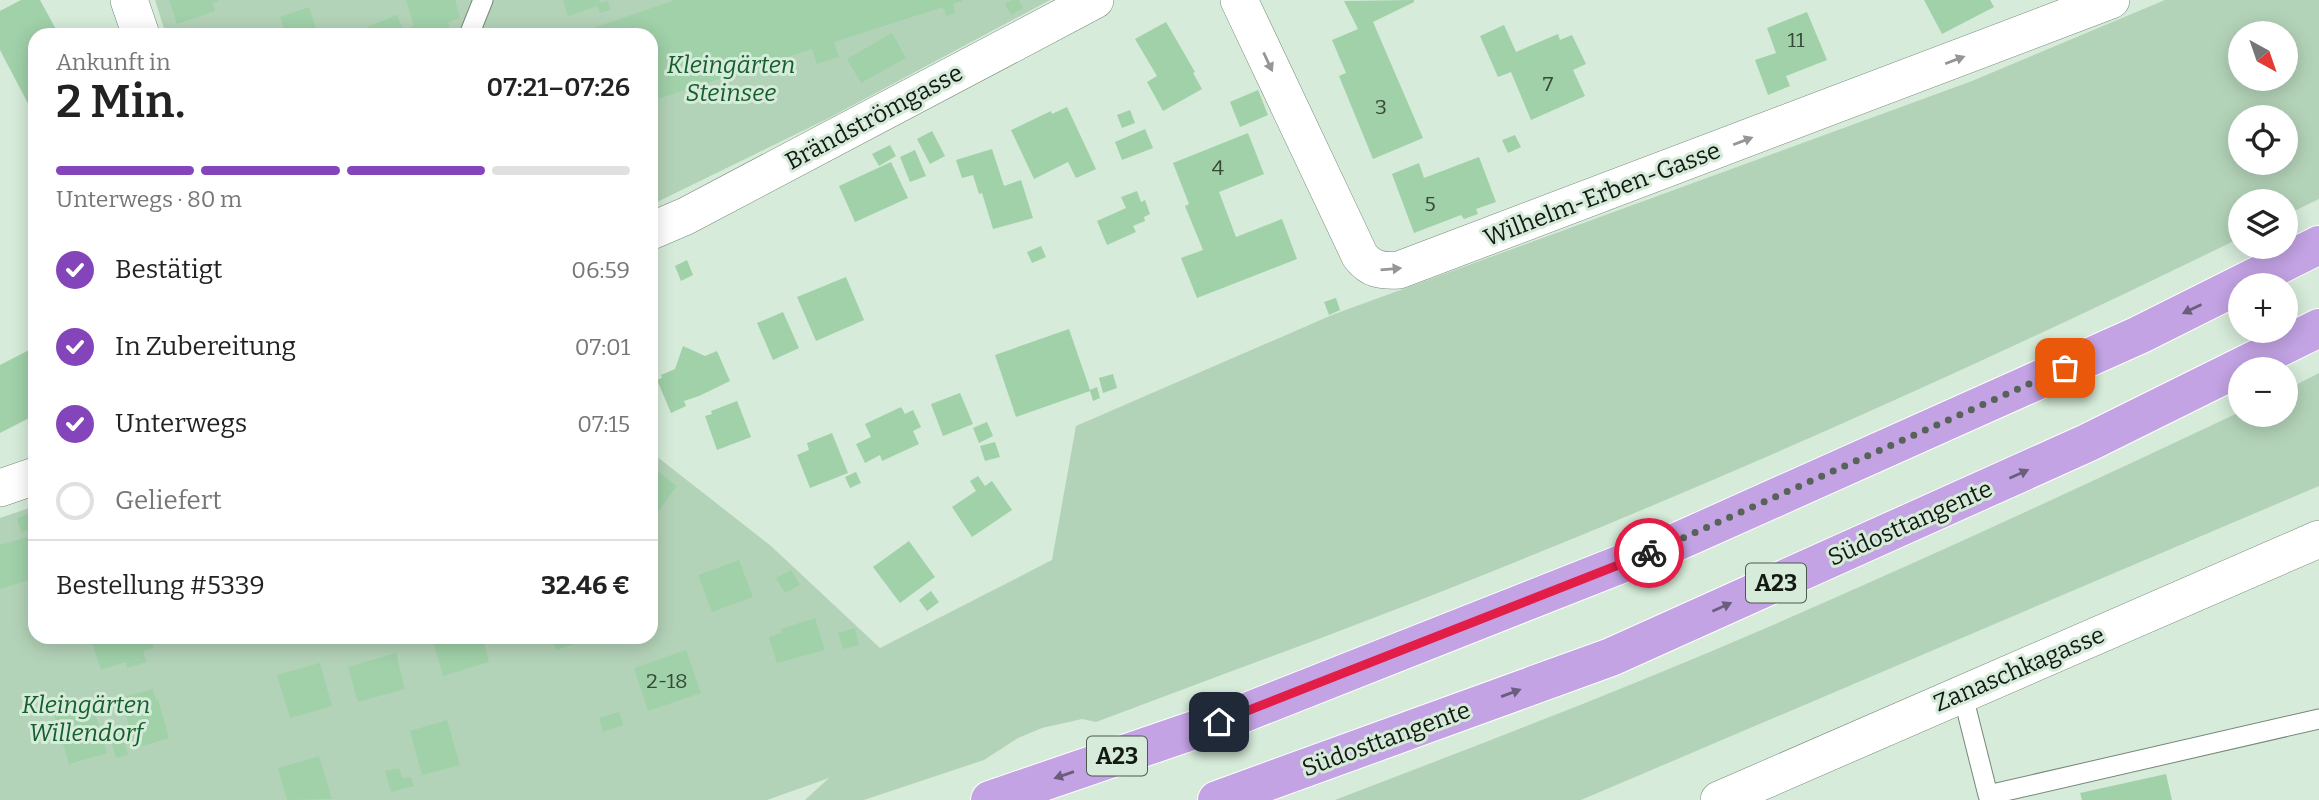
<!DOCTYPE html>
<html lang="de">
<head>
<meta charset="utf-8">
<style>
  body { margin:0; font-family:Bitter,serif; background:#f6f6f6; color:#222; height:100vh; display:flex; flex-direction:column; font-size:26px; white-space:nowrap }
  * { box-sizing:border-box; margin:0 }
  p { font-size:23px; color:#767676 }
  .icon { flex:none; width:38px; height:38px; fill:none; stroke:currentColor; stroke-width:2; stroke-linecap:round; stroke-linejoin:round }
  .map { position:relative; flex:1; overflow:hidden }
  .details { position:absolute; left:28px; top:28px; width:630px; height:616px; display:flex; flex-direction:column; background:#fff; border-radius:21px; box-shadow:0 4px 18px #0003 }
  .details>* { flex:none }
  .needle { width:46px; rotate:140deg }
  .tools { position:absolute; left:2228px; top:21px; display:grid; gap:14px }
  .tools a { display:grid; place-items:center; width:70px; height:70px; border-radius:50%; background:#fff; box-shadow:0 4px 18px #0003; font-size:35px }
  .pin { position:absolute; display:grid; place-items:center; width:60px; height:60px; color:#fff; margin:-30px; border-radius:14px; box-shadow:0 4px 10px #0006 }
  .courier { position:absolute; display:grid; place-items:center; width:70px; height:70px; margin:-35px; border:5px solid #e11d48; border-radius:50%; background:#fff; color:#222; box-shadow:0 2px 9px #0007 }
  .headline em { font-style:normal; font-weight:600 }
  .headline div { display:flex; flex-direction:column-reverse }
  .headline { display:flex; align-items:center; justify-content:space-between; height:119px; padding:0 28px }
  h1 { font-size:46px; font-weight:600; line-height:52px }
  .bar { display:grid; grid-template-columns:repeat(4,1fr); gap:10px 7px; align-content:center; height:84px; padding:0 28px }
  .bar i { height:9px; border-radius:5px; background:#e0e0e0 }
  .bar .active { background:#8545ba }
  .bar p { grid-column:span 4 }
  .line { display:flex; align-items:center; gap:18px; padding:0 28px; border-top:2px solid #e0e0e0 }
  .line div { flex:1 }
  ol { padding:0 28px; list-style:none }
  li { display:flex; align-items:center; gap:21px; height:77px }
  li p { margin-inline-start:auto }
  li .icon { padding:7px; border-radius:50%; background:#8545ba; color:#fff; stroke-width:4 }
  li:last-child { color:#767676 }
  li i { width:38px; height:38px; border:4px solid #e0e0e0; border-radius:50% }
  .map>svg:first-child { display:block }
  .green { fill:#b3d3b8; fill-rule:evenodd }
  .building { fill:#a0d1a9 }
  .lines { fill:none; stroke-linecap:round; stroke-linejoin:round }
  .service-casing { stroke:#758878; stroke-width:21 }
  .minor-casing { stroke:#758878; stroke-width:38 }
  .motorway-casing { stroke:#fff; stroke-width:40 }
  .service { stroke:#fff; stroke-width:19 }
  .minor { stroke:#fff; stroke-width:37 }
  .motorway { stroke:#c3a3e4; stroke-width:38 }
  .oneway { fill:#949895 }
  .oneway2 { fill:#6a5e7c }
  .done { stroke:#576358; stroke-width:7; stroke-dasharray:0 12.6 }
  .route { stroke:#e11d48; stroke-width:9 }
  .labels { text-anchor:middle; stroke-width:6; stroke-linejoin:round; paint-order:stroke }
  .number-label { font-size:21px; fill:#364838 }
  .shield { fill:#d6ebd9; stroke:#4d594e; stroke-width:2 }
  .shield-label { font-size:23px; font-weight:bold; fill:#121a13 }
  .park-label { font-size:24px; font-style:italic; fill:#145f2d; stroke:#d6ebd9 }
  .street-label { font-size:24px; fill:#121a13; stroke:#d6ebd9 }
</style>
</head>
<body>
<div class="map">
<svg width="2319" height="800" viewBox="0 0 2319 800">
  <rect width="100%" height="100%" fill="#d6ebd9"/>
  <path class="green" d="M155,0H1050L829,118L651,205V35H166Z
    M2165,0H2319V199L2286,215V201H2240V238C1984,363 1723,480 1458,585C1338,633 1217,676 1096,722L1082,719L1042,728L1018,738L984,760L864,800H805L829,778L767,800H0V518L35,506V637H651V452L771,546L880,648L1052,560L1076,426L1332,315L1972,81ZM2240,33H2286V79H2240ZM2240,117H2286V163H2240Z
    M2319,373V486L1581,800H1335C1481,744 1628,688 1773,625C1930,557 2085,485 2240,412V415H2286V390Z"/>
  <path class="building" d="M21,0H40L59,35H35V117L0,50V11Z
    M169,0H218V1L212,3L215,11L177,24Z
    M406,0H455L460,18L448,22L451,35H412L409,28L414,26Z
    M563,0H599L600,3L608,1L610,10L600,13L597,6L568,16Z
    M675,0H962L963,1L953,4L955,13L946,16L943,7L834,42L839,57L817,64L812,49L651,101V35H573Z
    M1012,0H1019L1023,8L1011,15L1005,4Z
    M1414,0V2L1373,22L1423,138L1373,159L1339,76L1346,73L1332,40L1358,29L1344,1Z
    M1924,0H1990L1994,7L1942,34Z
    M309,7L318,35H286L280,17Z
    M1807,12L1827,60L1786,76L1790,86L1768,95L1755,60L1776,53L1767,28Z
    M397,15L405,35H370L367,27Z
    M1166,22L1195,72L1193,73L1202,89L1163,111L1147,82L1157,76L1135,39Z
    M1504,25L1516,52L1558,34L1560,40L1572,35L1586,64L1573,70L1585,96L1531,120L1511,72L1498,77L1480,36Z
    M892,33L906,58L861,83L847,59Z
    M1258,90L1268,115L1240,127L1230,102Z
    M1067,107L1096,169L1076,178L1068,162L1034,179L1011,130L1051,111L1052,114Z
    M1130,110L1135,123L1122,128L1117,115Z
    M1145,129L1153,148L1122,160L1115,142Z
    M932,131L945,156L930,164L917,139Z
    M1248,133L1264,174L1219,192L1236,237L1282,219L1297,259L1197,298L1181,258L1203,250L1185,206L1189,204L1173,163Z
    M1515,135L1521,147L1508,153L1502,140Z
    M890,145L896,156L879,166L872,154Z
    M992,149L1004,186L1021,180L1033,218L993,229L982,193L979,194L973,175L962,178L956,160Z
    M915,150L926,176L910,182L900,157Z
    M1479,157L1496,202L1476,209L1478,214L1464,219L1461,215L1414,233L1392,174L1419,163L1424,178Z
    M891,162L908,198L855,222L839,186Z
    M1137,191L1141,202L1145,200L1150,214L1144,217L1145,221L1133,226L1136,232L1107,245L1097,221L1126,208L1121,197Z
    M1041,246L1046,257L1032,263L1027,252Z
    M687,260L693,275L681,281L675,266Z
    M846,277L864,320L816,341L797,297Z
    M1336,298L1340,310L1329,315L1324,302Z
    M783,312L799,348L773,360L757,323Z
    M1069,329L1090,390L1097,387L1100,398L1093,401L1090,391L1016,417L995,355Z
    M683,346L705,356L717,351L730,381L699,396L684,401L686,406L671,413L657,380L662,378L661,375L675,369Z
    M35,347V415L0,433V365Z
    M1113,374L1117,388L1103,393L1099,378Z
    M960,393L973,424L943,436L931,404Z
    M737,401L751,437L717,450L705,416L712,414L711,411Z
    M901,407L905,414L913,410L921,427L913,431L919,444L882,461L880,455L865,463L856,444L871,437L865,424Z
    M987,422L993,436L979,443L973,428Z
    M832,433L848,473L810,488L797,455L809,450L807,443Z
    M995,442L1000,457L985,461L980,446Z
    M651,466L677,486L651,521Z
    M856,472L861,483L850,488L845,477Z
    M978,476L985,486L992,481L1012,510L972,537L952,507L976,491L970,481Z
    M32,513L35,528L21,532L17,518Z
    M35,535V578L0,589V545Z
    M909,541L935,577L900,603L873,567Z
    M739,560L753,597L712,612L698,575Z
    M791,570L800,585L785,593L776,578Z
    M931,591L939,602L927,611L919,600Z
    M815,618L825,650L777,663L769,637L782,633L781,629Z
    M855,628L859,645L843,649L838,633Z
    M90,637H150L154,648L143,651L147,662L127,668L125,662L101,670Z
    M432,637H482L489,662L443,676Z
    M552,637H572L574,644L556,650Z
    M686,650L701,693L648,711L634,668Z
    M396,653L405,689L358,702L348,667Z
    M320,663L332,706L290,718L277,675Z
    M153,689L156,700L158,699L169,738L135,748L124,709L126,708L123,697Z
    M91,700L107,753L69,764L53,711Z
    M619,712L623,725L603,732L599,718Z
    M447,720L460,765L422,775L410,731Z
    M121,729L128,755L116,758L109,733Z
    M319,756L332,799L287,800L278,768Z
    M399,768L402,778L411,777L414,786L391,792L385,771Z
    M2166,774L2172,800H2082L2080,793Z"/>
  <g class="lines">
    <defs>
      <path id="service" d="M469,35L483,0
        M1962,692L1988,795L2319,719"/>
      <path id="minor" d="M129,0L141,35
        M1239,0L1360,256C1371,270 1382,271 1399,270L2111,0
        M651,231L686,216L1095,0
        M0,488L35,476
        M1719,800L2319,539"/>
      <path id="motorway" d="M990,800L1244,713L1672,544L2139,335L2319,245
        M1217,800L1611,657L2087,443L2319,328"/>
    </defs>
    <use href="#service" class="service-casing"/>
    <use href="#minor" class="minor-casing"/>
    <use href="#motorway" class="motorway-casing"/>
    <use href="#service" class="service"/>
    <use href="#minor" class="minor"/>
    <use href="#motorway" class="motorway"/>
  </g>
  <defs><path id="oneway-solid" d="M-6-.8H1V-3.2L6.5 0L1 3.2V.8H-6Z" transform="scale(1.75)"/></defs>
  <g class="oneway">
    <use href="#oneway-solid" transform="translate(1955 60) rotate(-21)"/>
    <use href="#oneway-solid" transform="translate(1268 62) rotate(65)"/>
    <use href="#oneway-solid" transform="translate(1743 141) rotate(-21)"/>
    <use href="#oneway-solid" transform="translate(1391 269) rotate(-5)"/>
  </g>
  <g class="oneway2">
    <use href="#oneway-solid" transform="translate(2192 309) rotate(154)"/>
    <use href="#oneway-solid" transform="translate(2019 474) rotate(-24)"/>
    <use href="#oneway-solid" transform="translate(1722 607) rotate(-24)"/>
    <use href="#oneway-solid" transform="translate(1511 693) rotate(-20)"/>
    <use href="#oneway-solid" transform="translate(1064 775) rotate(161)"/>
  </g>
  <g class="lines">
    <path class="done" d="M1649,553L2065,368"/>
    <path class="route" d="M1219,722L1649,553"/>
  </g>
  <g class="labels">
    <g class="number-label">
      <text x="1796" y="47">11</text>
      <text x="1548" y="91">7</text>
      <text x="1381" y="114">3</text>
      <text x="1218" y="175">4</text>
      <text x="1430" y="211">5</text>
      <text x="667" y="688">2-18</text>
    </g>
    <g class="shield">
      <rect x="1746" y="563.5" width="60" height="39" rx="5"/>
      <rect x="1087" y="736.5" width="60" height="39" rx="5"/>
    </g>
    <g class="shield-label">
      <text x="1776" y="591">A23</text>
      <text x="1117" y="764">A23</text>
    </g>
    <g class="park-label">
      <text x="731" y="73">Kleingärten<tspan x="731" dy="28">Steinsee</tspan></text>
      <text x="86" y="713">Kleingärten<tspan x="86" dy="28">Willendorf</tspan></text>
    </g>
    <g class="street-label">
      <text transform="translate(874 117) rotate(-28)" y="8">Brändströmgasse</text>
      <text transform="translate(1602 194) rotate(-21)" y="8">Wilhelm-Erben-Gasse</text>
      <text transform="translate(1910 523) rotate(-24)" y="8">Südosttangente</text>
      <text transform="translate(2019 669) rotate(-23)" y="8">Zanaschkagasse</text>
      <text transform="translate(1386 739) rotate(-20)" y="8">Südosttangente</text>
    </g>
  </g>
</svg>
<div class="tools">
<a><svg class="needle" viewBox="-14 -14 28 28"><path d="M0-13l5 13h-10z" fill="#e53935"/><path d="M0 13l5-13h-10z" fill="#767676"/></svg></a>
<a><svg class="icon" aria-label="locate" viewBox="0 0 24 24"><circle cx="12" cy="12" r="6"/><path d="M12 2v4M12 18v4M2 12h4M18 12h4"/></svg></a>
<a><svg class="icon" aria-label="layers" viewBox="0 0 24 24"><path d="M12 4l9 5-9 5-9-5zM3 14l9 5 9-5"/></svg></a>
<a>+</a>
<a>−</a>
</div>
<div class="pin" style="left:2065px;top:368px;background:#ea580c"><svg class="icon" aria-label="bag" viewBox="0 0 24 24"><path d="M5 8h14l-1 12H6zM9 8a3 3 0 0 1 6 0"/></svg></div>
<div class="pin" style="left:1219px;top:722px;background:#1f2937"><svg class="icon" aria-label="home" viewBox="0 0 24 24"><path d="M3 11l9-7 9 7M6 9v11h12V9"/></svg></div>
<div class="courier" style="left:1649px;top:553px"><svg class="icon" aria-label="bike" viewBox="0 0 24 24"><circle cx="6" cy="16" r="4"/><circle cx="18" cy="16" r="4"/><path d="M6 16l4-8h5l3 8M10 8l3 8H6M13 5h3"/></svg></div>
<section class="details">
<div class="headline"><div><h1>2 Min.</h1><p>Ankunft in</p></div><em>07:21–07:26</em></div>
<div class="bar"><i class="active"></i><i class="active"></i><i class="active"></i><i></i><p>Unterwegs · 80 m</p></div>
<ol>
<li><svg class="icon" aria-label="check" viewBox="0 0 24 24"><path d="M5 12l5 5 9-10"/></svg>Bestätigt<p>06:59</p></li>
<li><svg class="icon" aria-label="check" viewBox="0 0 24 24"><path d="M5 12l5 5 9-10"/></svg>In Zubereitung<p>07:01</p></li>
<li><svg class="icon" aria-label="check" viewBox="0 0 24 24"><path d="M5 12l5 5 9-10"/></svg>Unterwegs<p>07:15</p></li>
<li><i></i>Geliefert</li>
</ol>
<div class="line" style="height:91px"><div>Bestellung #5339</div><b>32.46 €</b></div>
</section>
</div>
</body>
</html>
